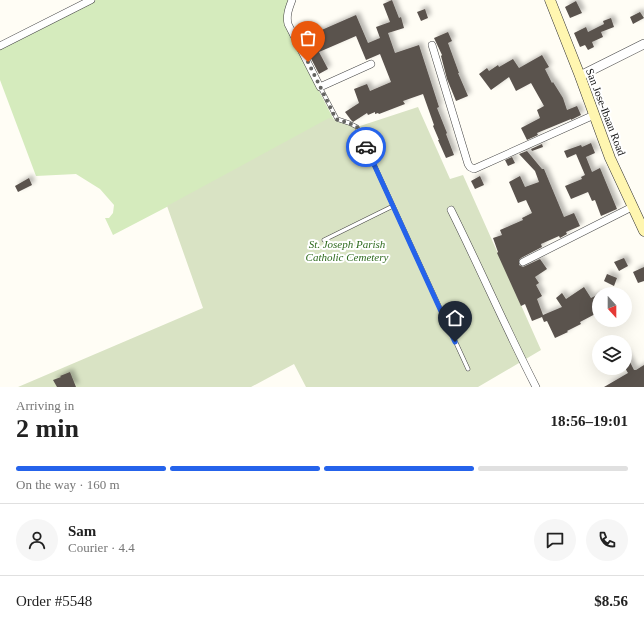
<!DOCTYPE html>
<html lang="en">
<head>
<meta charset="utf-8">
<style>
  body { margin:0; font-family:Georgia,serif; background:#f6f6f6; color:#222; height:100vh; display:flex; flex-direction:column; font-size:15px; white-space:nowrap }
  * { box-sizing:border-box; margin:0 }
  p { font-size:13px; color:#767676 }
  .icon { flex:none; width:22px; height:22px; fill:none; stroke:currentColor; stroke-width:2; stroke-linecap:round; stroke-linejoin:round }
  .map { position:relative; height:387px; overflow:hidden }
  .drawer { display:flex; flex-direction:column; background:#fff; flex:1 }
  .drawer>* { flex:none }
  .needle { width:26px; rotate:159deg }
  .buttons { position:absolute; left:592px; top:287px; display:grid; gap:8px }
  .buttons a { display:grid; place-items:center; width:40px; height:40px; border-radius:50%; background:#fff; box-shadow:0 4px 16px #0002; font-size:20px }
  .pin { position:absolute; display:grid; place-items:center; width:34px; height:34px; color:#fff; margin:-41px -17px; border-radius:50% 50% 50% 0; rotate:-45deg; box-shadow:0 0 4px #0007 }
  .pin .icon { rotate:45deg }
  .courier { position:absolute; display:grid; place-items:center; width:40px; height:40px; margin:-20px; border:3px solid #2563eb; border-radius:50%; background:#fff; color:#222; box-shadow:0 1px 5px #0007 }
  .headline em { font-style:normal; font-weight:700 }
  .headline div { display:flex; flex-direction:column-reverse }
  .headline { display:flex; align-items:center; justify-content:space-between; height:68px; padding:0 16px }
  h1 { font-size:26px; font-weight:700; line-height:30px }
  .bar { display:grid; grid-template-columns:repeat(4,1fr); gap:6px 4px; align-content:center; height:48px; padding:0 16px }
  .bar i { height:5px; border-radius:3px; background:#e0e0e0 }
  .bar .selected { background:#2563eb }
  .bar p { grid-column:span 4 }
  .line { display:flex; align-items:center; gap:10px; padding:0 16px; border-top:1px solid #e0e0e0 }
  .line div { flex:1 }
  .round { display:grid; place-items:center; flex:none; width:42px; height:42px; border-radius:21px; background:#f6f6f6 }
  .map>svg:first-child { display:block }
  .green { fill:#d5ebbd }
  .cemetery { fill:#d9e3c4 }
  .building { fill:#5a524d; filter:url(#shadow) }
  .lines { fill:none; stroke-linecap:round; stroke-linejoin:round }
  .service-casing { stroke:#444; stroke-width:4.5 }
  .minor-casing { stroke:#444; stroke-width:8 }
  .tertiary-casing { stroke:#444; stroke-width:10 }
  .secondary-casing { stroke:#333; stroke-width:11 }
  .service { stroke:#fff; stroke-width:3.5 }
  .minor { stroke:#fff; stroke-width:7 }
  .tertiary { stroke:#fff; stroke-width:9 }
  .secondary { stroke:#fff6b0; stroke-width:10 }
  .done { stroke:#646461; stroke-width:4; stroke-dasharray:0 7.2 }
  .route { stroke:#2563eb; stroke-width:5 }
  .labels { text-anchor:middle; stroke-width:4; stroke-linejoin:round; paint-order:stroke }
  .street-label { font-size:11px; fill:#111; stroke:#fff }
  .park-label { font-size:11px; font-style:italic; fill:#2f6b1f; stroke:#fff }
</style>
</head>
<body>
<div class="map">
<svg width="644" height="387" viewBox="0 0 644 387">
  <defs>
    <filter id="shadow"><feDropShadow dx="3.5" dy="-3.5" stdDeviation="2" flood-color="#0004"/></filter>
  </defs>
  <rect width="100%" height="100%" fill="#fffdf5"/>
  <path class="green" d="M96,0H289L285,25L334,120L113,235L105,218H109L113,213L114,205L100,189L76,174L36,176L0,80V49Z"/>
  <path class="cemetery" d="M418,107L450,179L463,175L541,350L478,387H306L294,364L251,387H18L203,308L167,206L329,118L357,127Z"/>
  <path class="building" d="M392,0L399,18L401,17L404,28L388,33L395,53L419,45L439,107L437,108L447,133L446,134L454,155L446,158L438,140H439L433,126L434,125L423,94L403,101L405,104L379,114L378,113L375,114V112L368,115L367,113L353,122L351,120L345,112L359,103L354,89L367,84L370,91L391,82L380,54L366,60L356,36L319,52L328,69L319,74L301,39L356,15L368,43L380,38L376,27L390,22L383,4Z
    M576,1L582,13L570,18L565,7Z
    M425,9L428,18L421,21L417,12Z
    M640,12L644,18L633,24L630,17Z
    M611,18L614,27L601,32L603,37L592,42L594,47L588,50L585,45L580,47L574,33L586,27L588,32L604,24L603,21Z
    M448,32L452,41L448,43L459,73H458L468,96L456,101L447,79L441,56L442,55L434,38Z
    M542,55L549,67L545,69L552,83L553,82L563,98L567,110L577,106L581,115L571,120V119L537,133L538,135L527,140L521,128L540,118L537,110L544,106L531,83L516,91L509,77L491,90L479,74L487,68L489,71L498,65L499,67L513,59L519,68Z
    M591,143L595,153L586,157L592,172L600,168L617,209L601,216L595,200L592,201L588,192L571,199L565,186L582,179L581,177L585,175L576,154L567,158L564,151L581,145L582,147Z
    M542,144L543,147L532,151L531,149Z
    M527,151L542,169H544L564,217L574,213L580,226L566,232L567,234L560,238L559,236L541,244L542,247L521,258L519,260V265L523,267L540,259L547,269L535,277L539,283L536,285L542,296L537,299L543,315L562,307L556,298L562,293L566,299L584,287L591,298L599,294V312L580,322L581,324L567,331L568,332L555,338L547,321L544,322L542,317L532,321L525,304L521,306L497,253L498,252L493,238L502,235L500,230L523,220L522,218L532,213L526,200L518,203L509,182L520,176L525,187L539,182L535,171L519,154Z
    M512,157L515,163L508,166L505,160Z
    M480,176L484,185L475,189L471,181Z
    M29,178L32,185L18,192L15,186Z
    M624,258L628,266L619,271L614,262Z
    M644,267V281L638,283L633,272Z
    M607,274L617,278L614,286L604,281Z
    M625,352L634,370H636L644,365V387H604L628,373L625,368Z
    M70,372L76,387H57L53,380L61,377L60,376Z"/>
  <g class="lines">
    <defs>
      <path id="service" d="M320,87L337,119L349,123L357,127L468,369
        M324,240L393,206"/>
      <path id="minor" d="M292,0C289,8 286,15 288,24L320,87L371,64
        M432,45L468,164L470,167L474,169L594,115
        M0,46L91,0
        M451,210C480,268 506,329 536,387
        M523,262L632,207"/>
      <path id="tertiary" d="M580,76L644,44"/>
      <path id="secondary" d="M550,0L580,76L610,158L644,231"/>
    </defs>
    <use href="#service" class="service-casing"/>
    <use href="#minor" class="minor-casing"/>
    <use href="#tertiary" class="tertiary-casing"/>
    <use href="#secondary" class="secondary-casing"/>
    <use href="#service" class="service"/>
    <use href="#minor" class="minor"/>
    <use href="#tertiary" class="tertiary"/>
    <use href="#secondary" class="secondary"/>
  </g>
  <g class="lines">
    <path class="done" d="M308,62L336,119L349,123L357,127L366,147"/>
    <path class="route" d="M366,147L455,342"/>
  </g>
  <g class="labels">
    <g class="street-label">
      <text transform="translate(606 112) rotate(69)" y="4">San Jose-Ibaan Road</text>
    </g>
    <g class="park-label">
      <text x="347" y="248">St. Joseph Parish<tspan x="347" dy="13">Catholic Cemetery</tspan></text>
    </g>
  </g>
</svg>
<div class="buttons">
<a><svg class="needle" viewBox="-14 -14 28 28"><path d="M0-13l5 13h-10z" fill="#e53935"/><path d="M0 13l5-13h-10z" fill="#767676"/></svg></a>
<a><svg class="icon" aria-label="layers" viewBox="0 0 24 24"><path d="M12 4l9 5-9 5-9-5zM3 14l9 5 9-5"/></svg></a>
</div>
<div class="pin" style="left:308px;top:62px;background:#ea580c"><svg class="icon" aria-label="bag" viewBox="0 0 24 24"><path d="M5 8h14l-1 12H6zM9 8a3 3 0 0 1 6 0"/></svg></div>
<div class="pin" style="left:455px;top:342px;background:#1f2937"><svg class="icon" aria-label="home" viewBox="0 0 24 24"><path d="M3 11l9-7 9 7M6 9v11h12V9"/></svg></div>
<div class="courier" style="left:366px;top:147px"><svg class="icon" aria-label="car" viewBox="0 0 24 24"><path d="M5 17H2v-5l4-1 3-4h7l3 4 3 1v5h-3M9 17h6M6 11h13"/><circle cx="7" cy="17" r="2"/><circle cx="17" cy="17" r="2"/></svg></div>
</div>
<section class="drawer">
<div class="headline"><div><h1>2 min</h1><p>Arriving in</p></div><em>18:56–19:01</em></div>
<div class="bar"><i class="selected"></i><i class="selected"></i><i class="selected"></i><i></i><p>On the way · 160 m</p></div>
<div class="line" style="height:72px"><a class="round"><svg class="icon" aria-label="person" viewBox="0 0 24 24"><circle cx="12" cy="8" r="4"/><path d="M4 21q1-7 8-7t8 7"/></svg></a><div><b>Sam</b><p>Courier · 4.4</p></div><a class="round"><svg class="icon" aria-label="chat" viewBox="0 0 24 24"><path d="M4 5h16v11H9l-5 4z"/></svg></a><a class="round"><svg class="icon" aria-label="phone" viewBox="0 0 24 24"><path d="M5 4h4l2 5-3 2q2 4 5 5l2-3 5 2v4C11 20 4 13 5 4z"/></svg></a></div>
<div class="line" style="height:52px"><div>Order #5548</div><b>$8.56</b></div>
</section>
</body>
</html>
